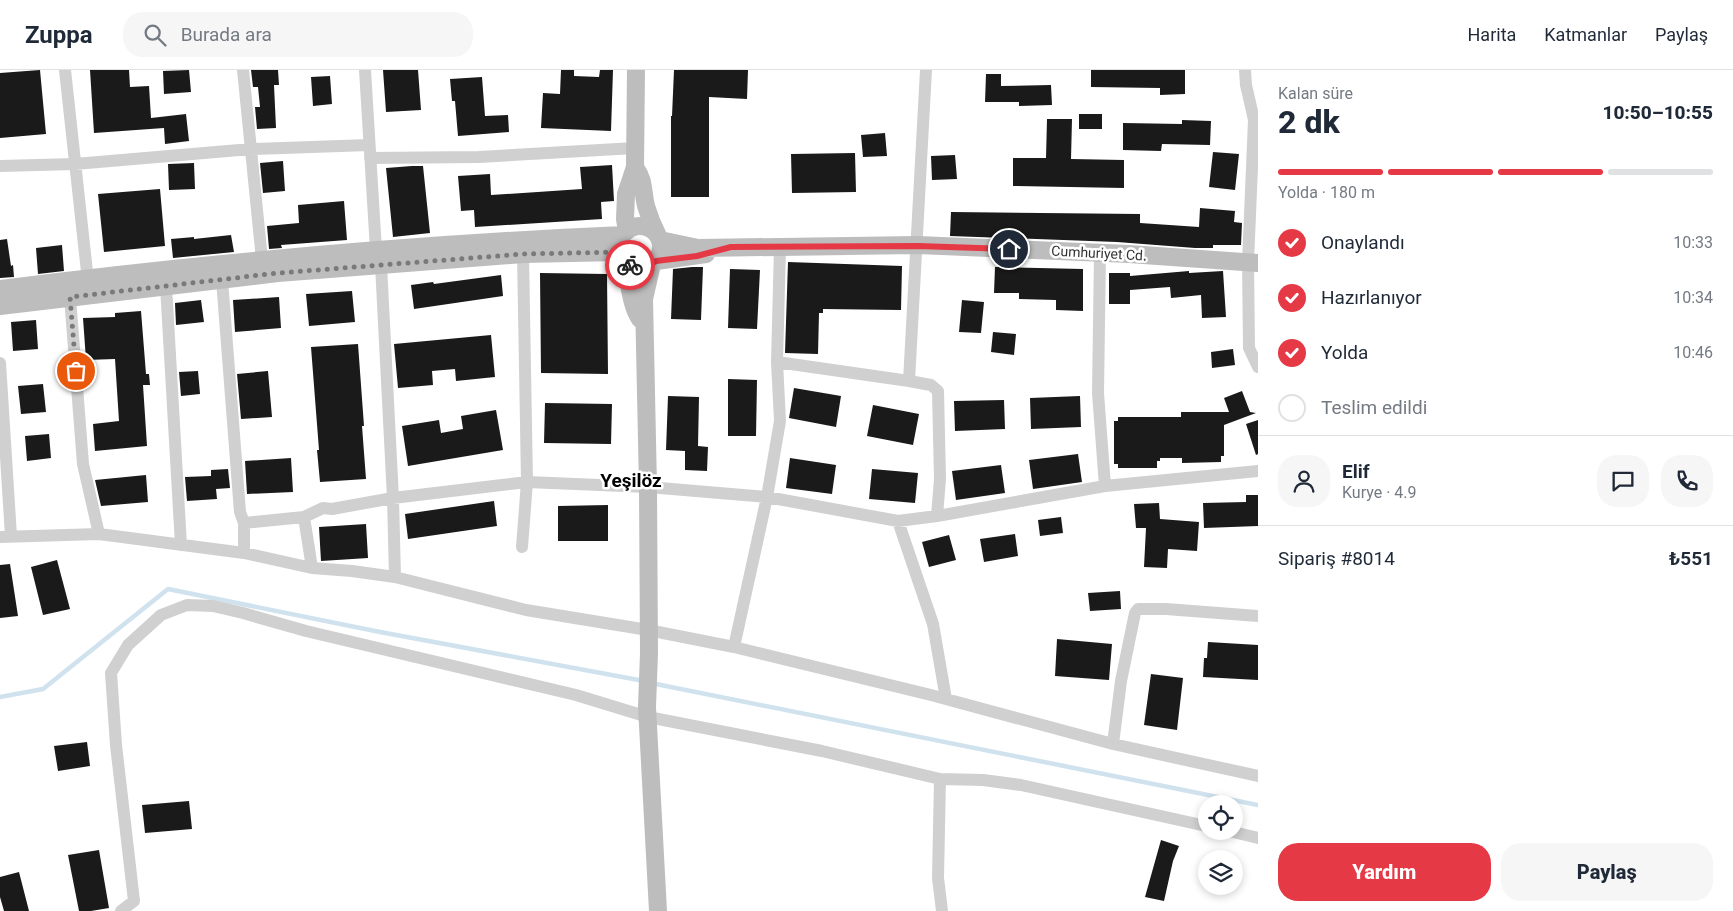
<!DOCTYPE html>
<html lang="tr">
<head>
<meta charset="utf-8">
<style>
  body { margin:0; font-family:Roboto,sans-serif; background:#f6f6f7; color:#1f2937; height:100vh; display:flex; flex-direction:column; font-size:19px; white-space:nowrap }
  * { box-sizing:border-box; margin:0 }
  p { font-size:16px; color:#747a83 }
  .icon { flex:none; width:28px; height:28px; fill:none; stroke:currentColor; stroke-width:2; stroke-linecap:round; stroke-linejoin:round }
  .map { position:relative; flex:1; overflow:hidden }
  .drawer { display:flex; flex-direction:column; background:#fff; width:475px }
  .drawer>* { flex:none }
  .tools { position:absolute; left:1198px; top:725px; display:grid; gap:10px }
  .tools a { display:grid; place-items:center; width:45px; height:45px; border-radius:50%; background:#fff; box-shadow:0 2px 8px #0003; font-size:25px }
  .pin { position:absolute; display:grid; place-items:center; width:42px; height:42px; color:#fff; margin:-21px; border:2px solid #fff; border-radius:50%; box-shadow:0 1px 5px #0007 }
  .courier { position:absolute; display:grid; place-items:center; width:50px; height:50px; margin:-25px; border:4px solid #e63946; border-radius:50%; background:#fff; color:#222; box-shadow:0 1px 6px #0007 }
  .head em { font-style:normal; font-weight:800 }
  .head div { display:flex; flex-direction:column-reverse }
  .head { display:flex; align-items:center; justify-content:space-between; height:85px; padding:0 20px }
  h1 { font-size:32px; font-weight:800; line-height:38px }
  .bar { display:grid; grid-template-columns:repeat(4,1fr); gap:8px 5px; align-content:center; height:60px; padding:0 20px }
  .bar i { height:6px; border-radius:4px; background:#e0e1e3 }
  .bar .active { background:#e63946 }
  .bar p { grid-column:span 4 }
  .line { display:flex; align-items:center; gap:12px; padding:0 20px; border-top:1px solid #e0e1e3 }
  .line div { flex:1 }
  .round { display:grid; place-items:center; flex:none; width:52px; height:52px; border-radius:20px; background:#f6f6f7 }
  ol { padding:0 20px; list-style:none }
  li { display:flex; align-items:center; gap:15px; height:55px }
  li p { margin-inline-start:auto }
  li .icon { padding:5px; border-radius:50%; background:#e63946; color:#fff; stroke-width:4 }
  li:last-child { color:#747a83 }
  li i { width:28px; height:28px; border:2px solid #e0e1e3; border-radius:50% }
  .button { display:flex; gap:10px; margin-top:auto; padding:10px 20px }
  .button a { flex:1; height:58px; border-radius:20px; background:#e63946; color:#fff; font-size:20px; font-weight:800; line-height:58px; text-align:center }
  .button a+a { background:#f6f6f7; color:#1f2937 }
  header { display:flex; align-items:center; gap:30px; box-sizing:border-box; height:70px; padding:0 25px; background:#fff; border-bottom:1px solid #e0e1e3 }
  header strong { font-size:24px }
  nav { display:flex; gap:28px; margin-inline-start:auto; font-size:18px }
  .search { width:350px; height:45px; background:#f6f6f7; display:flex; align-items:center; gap:12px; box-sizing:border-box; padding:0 18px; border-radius:20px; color:#747a83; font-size:19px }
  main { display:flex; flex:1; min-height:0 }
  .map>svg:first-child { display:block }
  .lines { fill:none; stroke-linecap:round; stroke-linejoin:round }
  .stream { stroke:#cfe2ee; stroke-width:4.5 }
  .building { fill:#1a1a1a }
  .street { stroke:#d0d0d0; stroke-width:12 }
  .secondary { stroke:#bdbdbd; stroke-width:18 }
  .done { stroke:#7a7a7a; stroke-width:5; stroke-dasharray:0 9 }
  .route { stroke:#e63946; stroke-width:6 }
  .labels { text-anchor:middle; stroke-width:5; stroke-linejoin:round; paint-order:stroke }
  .street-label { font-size:14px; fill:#333; stroke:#fff }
  .district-label { font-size:19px; font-weight:bold; fill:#000; stroke:#fff }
</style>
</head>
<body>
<header>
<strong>Zuppa</strong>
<div class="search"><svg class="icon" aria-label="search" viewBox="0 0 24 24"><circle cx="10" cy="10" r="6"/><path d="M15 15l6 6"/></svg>Burada ara</div>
<nav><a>Harita</a><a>Katmanlar</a><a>Paylaş</a></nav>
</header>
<main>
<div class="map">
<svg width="1258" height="841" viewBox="0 0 1258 841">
  <rect width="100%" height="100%" fill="#fff"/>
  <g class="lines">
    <path class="stream" d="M651,613L1258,735
      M0,627L43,619L168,519L380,562L644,611"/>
  </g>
  <path class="building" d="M40,0L46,64L0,68V3Z
    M90,0H129L130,17L149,16L151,48L186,44L189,71L165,74L164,58L94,63Z
    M189,0L191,22L164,24L163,1Z
    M251,0H278L279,15H274L276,58L257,59L255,37H260L258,17H253Z
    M383,0H418L421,40L386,42Z
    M561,0H574V6L599,7L600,0H613L611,61L541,58L543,23L560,24Z
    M674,0H748L747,29L709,27V127H671V46H672Z
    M1091,0H1185V24L1160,25V18L1091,17Z
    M986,4H1001V16L1051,15L1052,35L1019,36V32H985Z
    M330,6L332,34L313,36L311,7Z
    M482,7L485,46L508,45L509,62L458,66L455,31H452L450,9Z
    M1079,44H1102V59H1079Z
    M1047,49H1072L1071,89L1124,90V118L1013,116V88H1046Z
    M1182,50L1211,51L1210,75L1162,74L1161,81L1123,80V53L1182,54Z
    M885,63L887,86L863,87L861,65Z
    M1213,82L1239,84L1235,120L1209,117Z
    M855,83L856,122L792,123L791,84Z
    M955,85L957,109L932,110L931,86Z
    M283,91L285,121L263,123L260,93Z
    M194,93L195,119L169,120L168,94Z
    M612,95L614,131L601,132L602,149L475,157L474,140L461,141L458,106L490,104L491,125L582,119L580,97Z
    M412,96H423L430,163L393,167L386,98Z
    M160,119L165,176L104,182L98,124Z
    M344,131L347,170L281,175L282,178L269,179L267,156L299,153L298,135Z
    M1200,138L1235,141L1234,152L1242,153L1241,175H1213V178H1195L1117,172L950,166L951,142L1140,144V153L1199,157Z
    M231,165L234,182L173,188L171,169L194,167V169Z
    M7,169L11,196L13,195L14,207L0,208V170Z
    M62,175L64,201L38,204L36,178Z
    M788,192L902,196L901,240L823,239V243H819L818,284L785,283Z
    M692,197H703L701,250L671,249L673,199Z
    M995,197L1083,199V241L1056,240V230L1019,229V223H994Z
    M730,199L760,200L757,259L728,258Z
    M1189,201V203L1223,201L1226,247L1202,248L1201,225L1171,228L1170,217L1130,220V234H1109V203H1130V206Z
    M540,203L607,204L608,304L541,303Z
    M501,205L503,226L414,239L411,215L433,212L434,214Z
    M352,221L355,252L309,256L306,224Z
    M279,227L281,258L235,262L233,230Z
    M201,230L204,252L176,255L175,233Z
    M962,230L984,232L981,263L959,262Z
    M141,241L146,304H149L150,315H143L147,376L95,381L93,354L119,351L115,289L86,290L83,248L115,247V243Z
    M36,250L38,279L13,281L11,252Z
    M993,262L1016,264L1014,285L991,282Z
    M491,265L495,307L456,311L455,299L432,301L433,315L398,318L394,274Z
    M358,274L364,356H362L366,409L320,412L317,380H319L311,277Z
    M1233,279L1235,295L1212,298L1211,282Z
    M198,301L200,324L181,326L179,302Z
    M268,301L272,347L241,349L237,304Z
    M728,309L757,310L756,366H728Z
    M43,314L46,342L21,344L18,316Z
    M794,318L841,326L836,357L789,348Z
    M1242,321L1250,342L1256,343L1224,355V386H1221V392L1182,393V388H1160V391H1157V398H1118V394H1114V351H1118V347H1181V342H1229L1224,328Z
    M668,326L699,327L698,376L708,377L707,401L685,400V381L666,380Z
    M1080,326L1081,357L1031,359L1030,328Z
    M1004,330L1005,359L955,361L954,331Z
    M545,333L612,334L611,374L544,373Z
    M873,335L919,344L913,375L867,366Z
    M496,340L503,380L408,396L402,356L439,350L441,363L463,359L461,346Z
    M1258,350V384L1256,385L1246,354Z
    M49,364L51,388L27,391L25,366Z
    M1078,384L1082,412L1033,419L1029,390Z
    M291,388L293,422L247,424L245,391Z
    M790,388L836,395L832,424L786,418Z
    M1001,395L1005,423L956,430L952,401Z
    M228,399L230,418L216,419L217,429L187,431L185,407L211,406V400Z
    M872,399L918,403L915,433L869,429Z
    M146,405L148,432L101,436L95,410Z
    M1246,425H1258V456L1204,458L1203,433L1246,432Z
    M494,431L497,456L408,469L405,444Z
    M1159,433L1160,449L1199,452L1197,481L1168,479L1167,498L1144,497L1146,458H1136L1134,434Z
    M608,435V471H558V436Z
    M1061,447L1063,463L1040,466L1038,450Z
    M366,454L368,488L321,491L319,457Z
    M1015,464L1018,486L984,492L980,469Z
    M949,465L956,490L929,497L922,472Z
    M57,490L70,539L43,545L31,497Z
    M10,494L18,546L0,548V495Z
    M1120,521L1121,539L1090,541L1088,523Z
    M1057,569L1112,574L1109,610L1055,606Z
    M1208,572L1258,575V610L1203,607L1204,588H1207Z
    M1151,604L1183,608L1177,660L1144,655Z
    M87,672L90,696L58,701L54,676Z
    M189,731L192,759L145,763L142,735Z
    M1161,770L1179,776L1173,791L1164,831L1145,827Z
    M99,780L109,838L91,841H79L68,785Z
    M19,802L29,841H4L0,827V807Z"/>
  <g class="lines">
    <path class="street" d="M65,0L87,202L91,216
      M243,0L262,190
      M365,0L376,180
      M1245,0L1246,15L1254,50L1248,192L1249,278L1258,297
      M370,88L479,87L635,78
      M0,96L75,94L251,79L369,75
      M1100,183L1098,323L1105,416
      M381,195L393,428L395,507
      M222,210L240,442L244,453V483
      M166,216L181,475
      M70,227L83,394L99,464
      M777,292L909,311L931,315L938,321L940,409L937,446
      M0,293L11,466
      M909,311L926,0
      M304,447L312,498
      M898,451L933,554L946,629
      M244,453L304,447L323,438L332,439L393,428L527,412L648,417L767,427L898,451L937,446L1105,416L1258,401
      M0,467L99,464L244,483L312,498L352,501L395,507L526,540L648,560L734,577L931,625L1113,674L1258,706
      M522,477L527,412L523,184
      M734,577L767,427L780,351L777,292L780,177
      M1113,674L1121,611L1135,543L1138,539H1166L1258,546
      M940,709L983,710L1021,715L1206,756
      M1229,761L1258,768
      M121,841L134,831L116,675L111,603L128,575L161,545L187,535L213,536L243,543L306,561L576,625L648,647L822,681L940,709L938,808L942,841"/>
    <path class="secondary" d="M635,97C645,112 642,119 646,136C649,146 653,156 658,166
      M619 177a21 21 0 1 1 42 0a21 21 0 1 1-42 0Z
      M627,161L625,149L626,124L635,97L636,0
      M660,170L698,178L918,175L1129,184L1258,193
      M624,190C629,207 630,235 640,249
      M656,191L706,184
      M652,194L644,229L648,417L649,583L647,637L658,841
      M0,219C207,193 415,174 623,165
      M0,236L278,203L523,184L620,182"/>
  </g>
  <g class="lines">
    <path class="done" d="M76,301L70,227L278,203L523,184L620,182L624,190L630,195"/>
    <path class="route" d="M630,195L640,198L648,196L656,191L697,186L731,177L918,176L1009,179"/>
  </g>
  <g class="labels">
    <g class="street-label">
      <text transform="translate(1099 183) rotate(3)" y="5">Cumhuriyet Cd.</text>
    </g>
    <g class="district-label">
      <text x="631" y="417">Yeşilöz</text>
    </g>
  </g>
</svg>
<div class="tools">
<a><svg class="icon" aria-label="locate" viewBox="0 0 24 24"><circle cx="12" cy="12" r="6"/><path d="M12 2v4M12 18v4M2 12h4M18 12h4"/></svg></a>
<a><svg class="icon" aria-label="layers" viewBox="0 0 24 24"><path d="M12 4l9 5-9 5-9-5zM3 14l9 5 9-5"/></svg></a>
</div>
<div class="pin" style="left:76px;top:301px;background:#ea580c"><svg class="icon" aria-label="bag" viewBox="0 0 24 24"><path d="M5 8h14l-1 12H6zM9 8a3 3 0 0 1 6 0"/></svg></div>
<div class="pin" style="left:1009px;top:179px;background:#1f2937"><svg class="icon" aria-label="home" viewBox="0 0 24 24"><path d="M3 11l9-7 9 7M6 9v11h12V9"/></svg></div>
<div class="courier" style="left:630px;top:195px"><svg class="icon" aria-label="bike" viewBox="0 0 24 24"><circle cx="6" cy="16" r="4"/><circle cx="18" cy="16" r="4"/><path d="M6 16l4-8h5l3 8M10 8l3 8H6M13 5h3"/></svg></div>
</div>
<section class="drawer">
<div class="head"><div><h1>2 dk</h1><p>Kalan süre</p></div><em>10:50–10:55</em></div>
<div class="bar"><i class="active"></i><i class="active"></i><i class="active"></i><i></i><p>Yolda · 180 m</p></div>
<ol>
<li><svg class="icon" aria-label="check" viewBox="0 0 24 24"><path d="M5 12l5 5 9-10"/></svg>Onaylandı<p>10:33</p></li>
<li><svg class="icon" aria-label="check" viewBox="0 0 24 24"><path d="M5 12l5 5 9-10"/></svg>Hazırlanıyor<p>10:34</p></li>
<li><svg class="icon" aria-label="check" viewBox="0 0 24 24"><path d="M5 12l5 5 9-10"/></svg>Yolda<p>10:46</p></li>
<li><i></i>Teslim edildi</li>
</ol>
<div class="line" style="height:90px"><a class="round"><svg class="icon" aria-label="person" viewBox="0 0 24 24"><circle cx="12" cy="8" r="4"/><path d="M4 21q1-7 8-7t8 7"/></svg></a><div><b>Elif</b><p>Kurye · 4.9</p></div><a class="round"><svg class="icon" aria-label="chat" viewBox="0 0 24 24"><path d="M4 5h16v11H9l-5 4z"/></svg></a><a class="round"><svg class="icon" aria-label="phone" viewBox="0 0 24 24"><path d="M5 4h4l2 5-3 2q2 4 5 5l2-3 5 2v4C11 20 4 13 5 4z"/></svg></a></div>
<div class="line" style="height:65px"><div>Sipariş #8014</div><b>₺551</b></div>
<div class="button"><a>Yardım</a><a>Paylaş</a></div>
</section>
</main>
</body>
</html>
